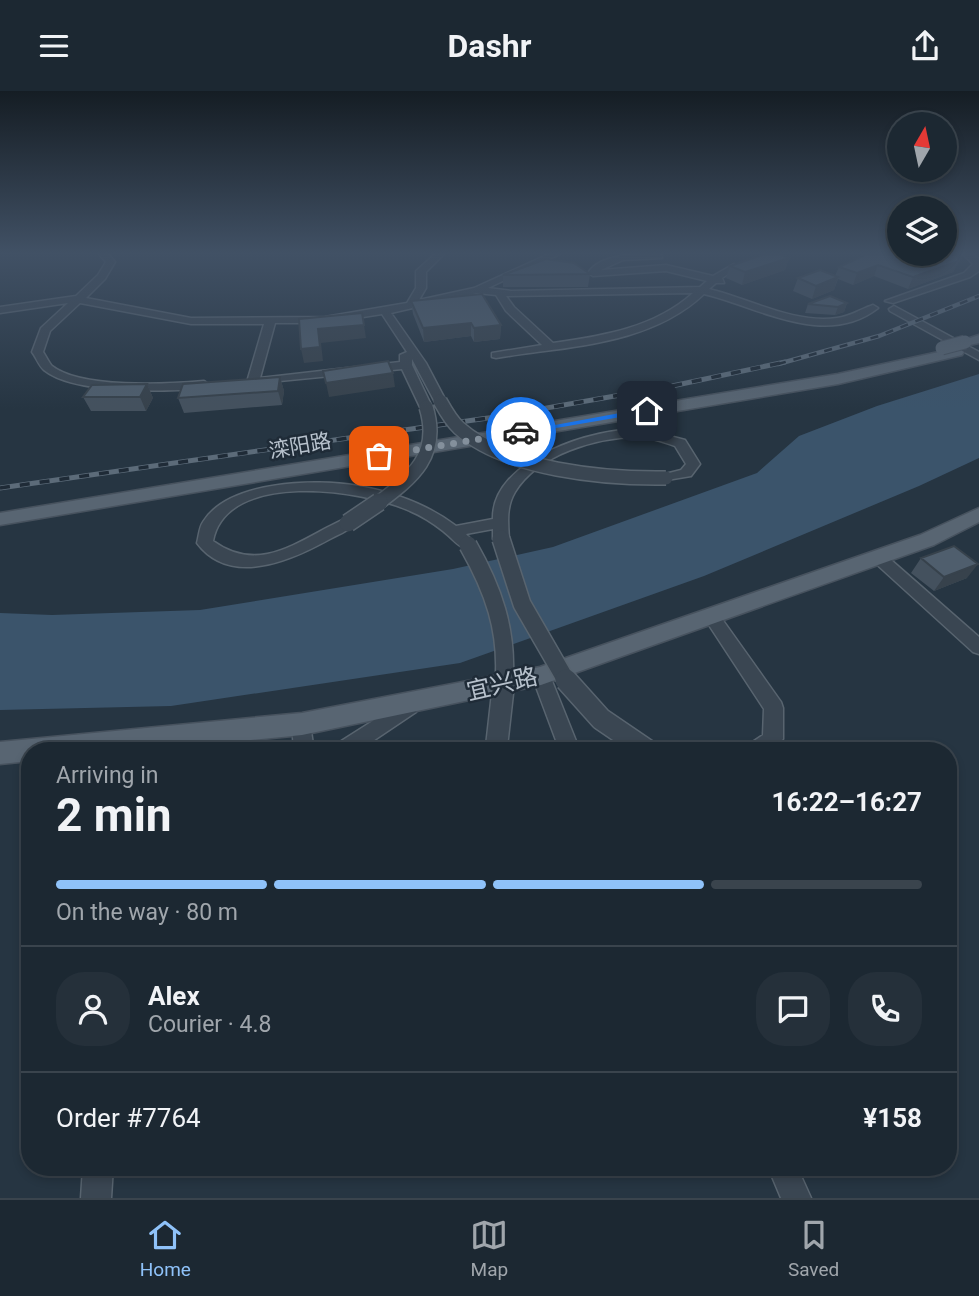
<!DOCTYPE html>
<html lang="en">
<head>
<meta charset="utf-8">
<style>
  body { margin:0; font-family:Roboto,"Noto Sans SC",sans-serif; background:#25303a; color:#f1f3f6; height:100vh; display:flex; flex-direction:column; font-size:26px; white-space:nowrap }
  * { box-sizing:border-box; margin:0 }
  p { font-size:23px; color:#a0a6ac }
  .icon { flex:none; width:38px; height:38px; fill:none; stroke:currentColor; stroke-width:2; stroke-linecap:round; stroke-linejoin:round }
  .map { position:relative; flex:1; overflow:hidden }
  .side { position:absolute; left:21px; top:651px; width:936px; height:434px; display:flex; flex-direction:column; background:#1c2832; border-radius:28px; box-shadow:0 4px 10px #0003,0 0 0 2px #3a444d }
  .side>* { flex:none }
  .needle { width:46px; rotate:9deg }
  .fabs { position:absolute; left:887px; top:21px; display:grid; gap:14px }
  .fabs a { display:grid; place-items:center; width:70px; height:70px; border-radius:50%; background:#1c2832; box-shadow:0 4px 10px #0003,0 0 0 2px #3a444d; font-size:35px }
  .pin { position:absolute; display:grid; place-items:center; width:60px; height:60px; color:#fff; margin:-30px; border-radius:14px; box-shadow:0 4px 10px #0006 }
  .courier { position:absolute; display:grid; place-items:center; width:70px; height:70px; margin:-35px; border:5px solid #1a73e8; border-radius:50%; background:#fff; color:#222; box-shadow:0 2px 9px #0007 }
  .summary em { font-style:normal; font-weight:700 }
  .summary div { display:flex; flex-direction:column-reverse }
  .summary { display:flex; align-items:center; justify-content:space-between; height:119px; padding:0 35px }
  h1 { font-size:46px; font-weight:700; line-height:52px }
  .bar { display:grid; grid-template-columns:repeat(4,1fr); gap:10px 7px; align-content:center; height:84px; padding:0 35px }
  .bar i { height:9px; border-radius:5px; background:#3a444d }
  .bar .on { background:#8fc2f9 }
  .bar p { grid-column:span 4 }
  .line { display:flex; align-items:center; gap:18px; padding:0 35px; border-top:2px solid #3a444d }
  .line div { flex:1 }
  .round { display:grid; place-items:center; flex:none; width:74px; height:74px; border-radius:28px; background:#25303a }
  header { display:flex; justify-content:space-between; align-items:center; height:91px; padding:0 35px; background:#1c2832; font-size:32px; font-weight:700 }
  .tabs { display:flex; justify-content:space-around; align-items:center; height:98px; border-top:2px solid #3a444d; background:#1c2832; font-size:19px; color:#a0a6ac }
  .tabs a { display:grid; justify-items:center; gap:4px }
  .tabs .on { color:#8fc2f9 }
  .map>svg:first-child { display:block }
  .water { fill:#3b546b }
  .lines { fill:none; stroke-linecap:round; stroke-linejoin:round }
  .minor-casing { stroke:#58646f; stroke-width:3 }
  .major-casing { stroke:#47525e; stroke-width:3 }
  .minor { fill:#3a4652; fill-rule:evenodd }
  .major { fill:#586572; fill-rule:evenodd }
  .rail-far1-casing { stroke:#5c6b79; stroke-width:4.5 }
  .rail-casing { stroke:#5c6b79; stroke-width:5 }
  .rail-far1 { stroke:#1f2b37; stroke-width:2.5; stroke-dasharray:8; stroke-linecap:butt }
  .rail { stroke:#1f2b37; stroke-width:3.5; stroke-dasharray:10; stroke-linecap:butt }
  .minor-bridge-far2-casing { stroke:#58646f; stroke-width:16; stroke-linecap:butt }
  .minor-bridge-far1-casing { stroke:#58646f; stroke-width:20; stroke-linecap:butt }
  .minor-bridge-casing { stroke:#58646f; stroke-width:24; stroke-linecap:butt }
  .major-bridge-casing { stroke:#47525e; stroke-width:15; stroke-linecap:butt }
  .minor-bridge-far2 { stroke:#3a4652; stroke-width:13 }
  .minor-bridge-far1 { stroke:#3a4652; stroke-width:17 }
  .minor-bridge { stroke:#3a4652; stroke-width:21 }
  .major-bridge { stroke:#586572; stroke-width:13 }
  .wall { fill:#44515e }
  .shaded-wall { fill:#37424c }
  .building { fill:#4f5e6d; stroke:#37424c; stroke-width:2 }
  .route { fill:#1a73e8 }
  .done { stroke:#84909c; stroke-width:7; stroke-dasharray:0 12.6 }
  .labels { text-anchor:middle; stroke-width:5; stroke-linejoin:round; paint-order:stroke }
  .far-street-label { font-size:21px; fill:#b7c1cc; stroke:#1f2b37 }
  .street-label { font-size:24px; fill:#b7c1cc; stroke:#1f2b37 }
</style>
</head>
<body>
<header><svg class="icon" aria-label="menu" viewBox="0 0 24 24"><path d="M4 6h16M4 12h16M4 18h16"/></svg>Dashr<svg class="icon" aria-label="share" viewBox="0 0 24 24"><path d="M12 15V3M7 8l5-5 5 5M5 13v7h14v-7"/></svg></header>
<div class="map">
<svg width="979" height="1107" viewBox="0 0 979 1107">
  <rect width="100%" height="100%" fill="#263542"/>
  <path class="water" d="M979,283V367L919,395L704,485L460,572L171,615L0,619V522L52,524L200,519L453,478L553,456L757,382L799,345L877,315Z"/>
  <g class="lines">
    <defs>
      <path id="minor" d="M99,163H108L115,171L105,188L86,207L191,227L325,226L407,212L416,197V180L435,163H444L426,181V197L419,209L474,197L549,163H560L488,197L511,200L700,196L707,190L666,180L593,185L588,182C601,162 637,163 661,163L662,167L623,169L601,179L666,174L713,185L734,173L739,176L722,187L724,192H716L709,198C751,208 793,233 837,227C849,226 861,218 873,214L878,217C825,258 759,216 704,203C649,255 567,255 496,267L492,266V262L542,254L506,220L496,204L477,202L391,222L426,272L446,310L436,313L412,268V274L432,316L426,320L420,316L402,278L249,293L247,291L264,233H191L80,212L50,240L43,261C46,265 49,272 52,275C81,298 168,293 204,290L210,294L204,298C165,300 75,304 44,279C39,275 36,266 32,261L41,237L68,212L0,222V216L76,205L98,184L106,171ZM693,202C654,237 603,245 553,252L514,216L506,205ZM382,223L407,261L400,264V271L260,287L275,232H325Z
        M963,163H972L979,168V180L970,186L893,212L885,210L964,182L973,173Z
        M894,215L979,261V269L890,220L889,218Z
        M643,338L685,349L700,373L691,385L661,390V384L681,379L686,373L675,355C663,351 651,346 639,346C597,346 538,363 515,401C506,416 508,432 509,448L501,453L493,448V438L466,443L476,454L468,459C458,456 451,446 443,440C433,432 422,425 410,420C362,398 226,379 213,450C254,480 289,457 328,436C337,432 344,426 353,429L355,432C349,440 337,444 328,449C290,470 230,496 197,452C199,445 199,437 203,431C228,390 315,387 358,395C393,401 427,413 456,435L493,428C491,368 596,336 643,338Z
        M878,461L883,462L979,546V563L973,561L873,470L870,466L873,462Z
        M711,519L717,521L781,611L783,617V648L771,660H745L748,654L763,644L764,618L703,525Z
        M541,578L547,580L550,585L580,660H560L532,585L535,580Z
        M409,607L416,609L418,615L416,621L358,660H332L335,654Z
        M302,625L309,627L314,660H294L292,633L295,627Z
        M83,1076H113L111,1107H81Z
        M768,1076H797L811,1107H781Z"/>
      <path id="major" d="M979,244V252L965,255L958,251Z
        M957,257L964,261L962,264L838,293L0,434V422L838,283Z
        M979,417V431L934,454L541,594L302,644L138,660H30V670L0,673V651L302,622L540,576L920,444Z"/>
    </defs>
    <use href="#minor" class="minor-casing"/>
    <use href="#major" class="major-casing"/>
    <use href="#minor" class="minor"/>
    <use href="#major" class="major"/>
    <defs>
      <path id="rail-far1" d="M778,273L879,245L979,205"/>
      <path id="rail" d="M0,397L495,326L672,295L785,271"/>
    </defs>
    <use href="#rail-far1" class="rail-far1-casing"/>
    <use href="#rail" class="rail-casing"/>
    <use href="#rail-far1" class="rail-far1"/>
    <use href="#rail" class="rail"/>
    <defs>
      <path id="minor-bridge-far2" d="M440,310C445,319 451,330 459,337C506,379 605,388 666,387
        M377,413C413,386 441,364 426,316"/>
      <path id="minor-bridge-far1" d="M348,432L379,411
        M501,448L522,513L567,591
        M468,454C493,498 508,539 504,591"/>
      <path id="minor-bridge" d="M566,589L601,628L648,660
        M496,660L504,589"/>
      <path id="major-bridge" d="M942,257L965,251"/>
    </defs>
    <use href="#minor-bridge-far2" class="minor-bridge-far2-casing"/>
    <use href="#minor-bridge-far1" class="minor-bridge-far1-casing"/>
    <use href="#minor-bridge" class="minor-bridge-casing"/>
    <use href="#major-bridge" class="major-bridge-casing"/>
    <use href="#minor-bridge-far2" class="minor-bridge-far2"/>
    <use href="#minor-bridge-far1" class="minor-bridge-far1"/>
    <use href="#minor-bridge" class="minor-bridge"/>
    <use href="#major-bridge" class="major-bridge"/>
  </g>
  <path class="wall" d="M862,163H907L915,176L959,170L953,181L908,198L874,185L853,194L838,188L834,199L812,208L793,200L798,187L835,185L839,176L863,164Z
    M789,167L785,179L742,194L726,187L730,175Z
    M590,183L588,196H503V184Z
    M411,210L501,234L500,248L474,251L471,245L424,251L413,223Z
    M847,212L844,221L835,224L805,222L808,213Z
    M280,286L284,300L282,314L184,322L178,307Z
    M147,293L153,307L146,320H91L83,306Z
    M921,467L967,487L934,500L911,482Z"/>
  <path class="shaded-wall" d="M789,167L785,179L742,194L745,181Z
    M959,170L953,181L908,198L913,186Z
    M878,174L874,185L853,194L857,182Z
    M838,186L834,199L812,208L816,195Z
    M847,212L844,221L835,224L838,216Z
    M471,232V245L424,251L423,237Z
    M364,234L366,247L321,252L323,270L304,272L301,258L318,238Z
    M501,234L500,248L474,251V237Z
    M393,282L395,296L329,306L326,292Z
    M280,286L284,300L282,314L278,300Z
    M147,293L153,307L146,320L140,306Z
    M978,473L967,487L934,500L944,486Z"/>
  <path class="building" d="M765,163H779L789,167L745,181L730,175Z
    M867,163H907L915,176L951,163H956L959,170L913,186L878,174L857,182L839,176Z
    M546,168L574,172L590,183L503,184Z
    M820,179L838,186L816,195L798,187Z
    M482,203L501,234L474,237L471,232L423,237L411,210Z
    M830,205L847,212L838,216L808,213Z
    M362,222L364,234L318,238L320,256L301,258L299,228Z
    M388,270L393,282L326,292L323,280Z
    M280,286L278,300L178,307L183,293Z
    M147,293L140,306H83L92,294Z
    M954,455L978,473L944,486L921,467Z"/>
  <linearGradient id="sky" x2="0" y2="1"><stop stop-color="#151d24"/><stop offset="0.51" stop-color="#415165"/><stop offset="1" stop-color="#415165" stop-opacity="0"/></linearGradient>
  <rect width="979" height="318" fill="url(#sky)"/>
  <path class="route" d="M647,317L650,321L521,343L517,341Z"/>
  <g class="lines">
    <path class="done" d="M379,365L521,341"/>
  </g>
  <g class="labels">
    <g class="far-street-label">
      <text transform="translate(300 355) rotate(-10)" y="7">滦阳路</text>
    </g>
    <g class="street-label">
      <text transform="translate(502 593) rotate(-13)" y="8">宜兴路</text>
    </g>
  </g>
</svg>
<div class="fabs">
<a><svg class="needle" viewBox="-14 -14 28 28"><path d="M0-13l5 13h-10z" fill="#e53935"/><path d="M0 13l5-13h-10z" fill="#a0a6ac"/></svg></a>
<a><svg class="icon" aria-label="layers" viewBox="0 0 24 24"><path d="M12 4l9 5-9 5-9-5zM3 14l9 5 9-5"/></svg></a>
</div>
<div class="pin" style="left:379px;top:365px;background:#ea580c"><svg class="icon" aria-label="bag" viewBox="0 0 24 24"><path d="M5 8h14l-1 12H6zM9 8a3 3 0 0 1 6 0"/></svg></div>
<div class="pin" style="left:647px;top:320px;background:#1f2937"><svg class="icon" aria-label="home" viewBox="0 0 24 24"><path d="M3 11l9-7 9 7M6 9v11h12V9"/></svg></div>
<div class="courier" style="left:521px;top:341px"><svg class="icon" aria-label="car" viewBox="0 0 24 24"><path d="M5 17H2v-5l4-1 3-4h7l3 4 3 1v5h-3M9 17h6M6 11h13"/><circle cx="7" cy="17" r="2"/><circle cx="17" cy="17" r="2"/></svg></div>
<section class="side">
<div class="summary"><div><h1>2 min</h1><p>Arriving in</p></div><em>16:22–16:27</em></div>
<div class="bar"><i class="on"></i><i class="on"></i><i class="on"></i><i></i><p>On the way · 80 m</p></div>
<div class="line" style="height:126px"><a class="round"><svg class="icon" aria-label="person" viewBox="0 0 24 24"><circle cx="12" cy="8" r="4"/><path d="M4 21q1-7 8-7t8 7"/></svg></a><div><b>Alex</b><p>Courier · 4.8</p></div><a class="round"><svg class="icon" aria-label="chat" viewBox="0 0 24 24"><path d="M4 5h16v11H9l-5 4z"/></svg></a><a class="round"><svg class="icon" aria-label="phone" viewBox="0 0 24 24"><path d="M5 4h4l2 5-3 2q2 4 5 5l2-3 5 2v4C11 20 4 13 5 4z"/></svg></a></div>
<div class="line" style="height:91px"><div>Order #7764</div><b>¥158</b></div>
</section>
</div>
<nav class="tabs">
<a class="on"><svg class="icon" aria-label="home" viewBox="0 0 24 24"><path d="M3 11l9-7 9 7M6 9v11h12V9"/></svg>Home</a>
<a><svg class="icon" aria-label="map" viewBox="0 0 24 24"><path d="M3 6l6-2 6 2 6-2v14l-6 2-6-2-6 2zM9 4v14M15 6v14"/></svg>Map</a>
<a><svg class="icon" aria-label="saved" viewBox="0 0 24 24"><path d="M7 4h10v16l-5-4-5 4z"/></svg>Saved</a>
</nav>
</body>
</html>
